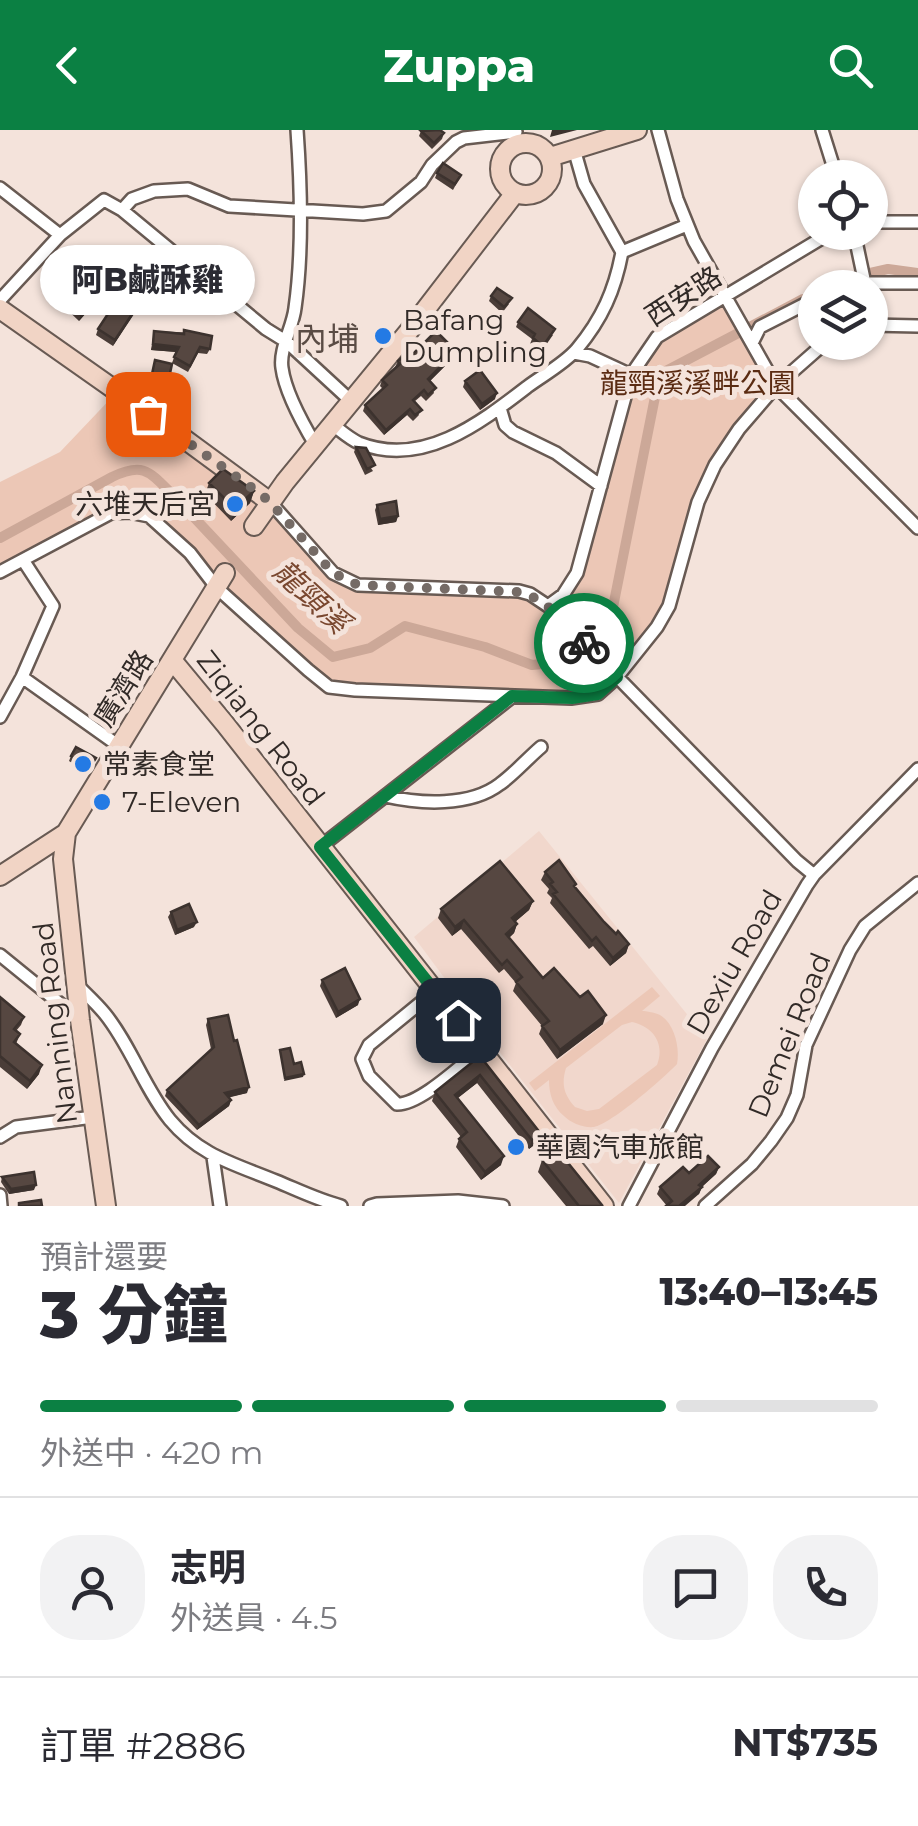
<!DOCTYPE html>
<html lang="zh-TW">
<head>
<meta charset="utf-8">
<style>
  body { margin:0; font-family:Montserrat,"Noto Sans TC",sans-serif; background:#f2f2f3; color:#2b2b33; height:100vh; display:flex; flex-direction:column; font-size:38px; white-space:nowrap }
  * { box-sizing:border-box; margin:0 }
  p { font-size:32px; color:#7c7c81 }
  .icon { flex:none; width:55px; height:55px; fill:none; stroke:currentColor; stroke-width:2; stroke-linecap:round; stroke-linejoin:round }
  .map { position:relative; height:1076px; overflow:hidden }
  .drawer { display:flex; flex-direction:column; background:#fff; flex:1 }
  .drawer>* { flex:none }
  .buttons { position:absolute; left:798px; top:30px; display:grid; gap:20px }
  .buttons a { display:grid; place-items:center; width:90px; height:90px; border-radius:50%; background:#fff; box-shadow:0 2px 8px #0004; font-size:50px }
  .pin { position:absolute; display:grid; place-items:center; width:85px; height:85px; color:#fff; margin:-42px; border-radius:20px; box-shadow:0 5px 15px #0006 }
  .courier { position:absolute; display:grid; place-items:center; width:100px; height:100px; margin:-50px; border:8px solid #0b8043; border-radius:50%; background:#fff; color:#222; box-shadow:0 2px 12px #0007 }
  .bubble { position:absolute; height:70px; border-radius:35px; background:#fff; box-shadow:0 2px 8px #0004; font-size:32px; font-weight:800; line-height:70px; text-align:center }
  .head em { font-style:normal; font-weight:800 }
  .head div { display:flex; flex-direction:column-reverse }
  .head { display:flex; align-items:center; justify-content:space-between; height:170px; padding:0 40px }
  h1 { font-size:65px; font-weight:800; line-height:75px }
  .bar { display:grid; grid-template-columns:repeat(4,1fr); gap:15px 10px; align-content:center; height:120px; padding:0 40px }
  .bar i { height:12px; border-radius:8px; background:#e1e1e2 }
  .bar .current { background:#0b8043 }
  .bar p { grid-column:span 4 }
  .line { display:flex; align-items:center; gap:25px; padding:0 40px; border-top:2px solid #e1e1e2 }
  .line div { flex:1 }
  .round { display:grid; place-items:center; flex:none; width:105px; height:105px; border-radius:40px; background:#f2f2f3 }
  header { display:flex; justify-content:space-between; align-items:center; height:130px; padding:0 40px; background:#0b8043; color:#fff; font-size:45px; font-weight:800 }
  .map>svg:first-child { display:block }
  .built { fill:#f1d7cc }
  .green { fill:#ecc7b6; fill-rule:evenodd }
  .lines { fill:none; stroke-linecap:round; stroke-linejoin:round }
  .canal { stroke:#cca898; stroke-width:10 }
  .street-casing { stroke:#685a53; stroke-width:16 }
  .secondary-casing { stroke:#685a53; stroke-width:22 }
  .street { stroke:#fff; stroke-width:11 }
  .secondary { stroke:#f1d4c5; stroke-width:18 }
  .wall { fill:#4a3d38 }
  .shaded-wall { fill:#3c322e }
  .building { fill:#564741; stroke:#3c322e; stroke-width:2.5 }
  .done { stroke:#756b66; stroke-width:10; stroke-dasharray:0 18 }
  .route { stroke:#0b8043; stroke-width:12 }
  .poi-dot { fill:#247ae4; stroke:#f4e3db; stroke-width:4 }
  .labels { text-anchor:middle; stroke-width:10; stroke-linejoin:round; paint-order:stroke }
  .street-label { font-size:28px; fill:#312a27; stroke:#f4e3db }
  .poi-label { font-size:28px; fill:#312a27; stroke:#f4e3db; text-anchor:start }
  .park-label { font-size:28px; fill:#5a2b12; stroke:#f4e3db }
  .water-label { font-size:30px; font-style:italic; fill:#79472f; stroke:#f4e3db }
  .quarter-label { font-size:32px; fill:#5a4c45; stroke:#f4e3db }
</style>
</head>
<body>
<header><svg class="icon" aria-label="back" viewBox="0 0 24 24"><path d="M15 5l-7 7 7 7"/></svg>Zuppa<svg class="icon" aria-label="search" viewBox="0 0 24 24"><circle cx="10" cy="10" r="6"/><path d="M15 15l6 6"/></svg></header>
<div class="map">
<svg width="918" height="1076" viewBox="0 0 918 1076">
  <rect width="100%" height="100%" fill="#f4e3db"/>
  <path class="built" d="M539,701L707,909L619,1073L501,924L414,807Z"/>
  <path class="green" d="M726,167L776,256L715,335L669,476L617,547L571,568L329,557L149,386L111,383L0,442V352L60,322L116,263L271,369L333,443L357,455L519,461L548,476L577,443L631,245L657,207Z
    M652,857L660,866L642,881C646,881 656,883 660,885C675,894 680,918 677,934C664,948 611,994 594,997C583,998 571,993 564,986C553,977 549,964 549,950L535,961L529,953ZM632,892C654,897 665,914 657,935L599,979L587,981L575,977C564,965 561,954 566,938L622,895Z"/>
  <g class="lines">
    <path class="canal" d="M828,158L848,148L888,139L918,143
      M0,408L112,347C143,332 149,341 172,364L298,498L333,527L370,518L405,496L485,517L532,535L573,531L603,505L612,482L656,262L664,242L803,169"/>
    <defs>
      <path id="street" d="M297,0C301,56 303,122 295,178C293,197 279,219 282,238C285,261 304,296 316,316
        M658,0L677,69L694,111L776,256L918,398
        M822,0L837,48
        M0,58L60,105
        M122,80L132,69L154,61L188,59L229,76L363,84L386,81L421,52L432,35L456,12L464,8L516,2
        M870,92H918
        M854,102L864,149
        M622,122L687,95
        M839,158L865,153H918
        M0,170L60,105L104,70L122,80L266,199L287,212L351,271
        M870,195L918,196
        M752,213L760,197L815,169
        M574,223L590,226L631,245
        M500,278L505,295L513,302L556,323L601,356
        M333,295C341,301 350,309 359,313C422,338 479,294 527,257C543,245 564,234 577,219C602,189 615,160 622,122L584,54L574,19
        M270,372L333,443L358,455L519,461L530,464L548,476L797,731L814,745
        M0,442L111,383L129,382L149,386L190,423L217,458L308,540L329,557L355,560L571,568L598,564L617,547L657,497L669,476L698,372L715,335L739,299L776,256L826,212
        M548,476L563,465L577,443L631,245L657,207L832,102
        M22,547L119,616
        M0,587L22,547L53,476L23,430
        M385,666C420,674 470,677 500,654C514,644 527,629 541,617
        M320,717L513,566
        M0,825L80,890
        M78,856C87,865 97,874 105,884C131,916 144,958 170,990C200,1026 235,1034 276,1051C298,1060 318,1070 341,1076
        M435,861L369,915L362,929L369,946L397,974C420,975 462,934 482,919
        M0,1007L16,997L93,987
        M213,1027L220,1076
        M0,1065L1,1076
        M370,1076L377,1074L458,1071L503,1076
        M629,1076L712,918L807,755L814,745L918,639
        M705,1076L752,1034L771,1011L787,988L797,965L806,915L850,820L865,796L918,753"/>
      <path id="secondary" d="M500 39a26 26 0 1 1 52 0a26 26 0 1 1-52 0Z
        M550,27L637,0
        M0,179L179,305L270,372
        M254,396L285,352L409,201L515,63
        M172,530L225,594L604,1076
        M66,703L63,729L80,890L106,1076
        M0,746L66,703L225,443"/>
    </defs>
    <use href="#street" class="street-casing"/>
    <use href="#secondary" class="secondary-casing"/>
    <use href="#street" class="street"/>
    <use href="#secondary" class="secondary"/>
  </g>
  <path class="wall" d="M421,1L444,3L442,9L432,19L419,6Z
    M437,43L461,45L453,60L435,48Z
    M62,166L96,169L94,174L79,191L59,172Z
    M144,166L113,216L96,205L98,199Z
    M491,166L509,174L502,183L489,171Z
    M518,192L553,205L541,222L530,214L532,209L516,197Z
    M154,201L196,203L210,219L207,224L198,223L188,242L172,233L176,222L151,220Z
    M454,227L430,251L434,263L426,271L421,266L414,272L419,285L413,291L407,285L384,305L363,281L365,275L383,259L380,256L382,250L395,237L398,231L409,228Z
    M155,230L169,248L167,254L150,250Z
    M465,251L495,269L480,280L463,257Z
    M356,317L373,341L365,345L354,322Z
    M209,353L254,361L250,373L231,391L205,364Z
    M377,375L398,386L396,392L378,395L375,380Z
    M71,626L93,634L88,643L69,631Z
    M545,742L575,758L604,792L629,814L626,823L610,836L593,816L589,819L550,773L552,768L547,763L549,759L541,750Z
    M533,771L529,780L515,792L517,794L514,803L509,808L543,848L603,894L557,929L539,904L542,896L513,861L516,853L504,839L499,843L461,799L452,806L438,788L441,779Z
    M171,782L194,797L175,805L168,787Z
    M322,850L358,875L336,888L320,856Z
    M0,867L24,887L21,895L16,901L20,904L16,914L39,944L27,959L0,937Z
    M208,889L247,963L229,967L231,970L229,976L197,1000L165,966L167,960L211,919L206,895Z
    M480,926L538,1012L529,1019L477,953L458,968L501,1035L481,1050L456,1017L459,1009L461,1007L432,971L435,962Z
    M542,1030L601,1076H566L538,1042Z
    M719,1037L716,1044L702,1057L699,1064L667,1076L657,1064L660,1057L689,1043Z
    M2,1047L34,1060L9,1064L1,1052Z"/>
  <path class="shaded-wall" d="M552,0H577L550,7Z
    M144,166L142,172L113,216L115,210Z
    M96,169L94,174L79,191L81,185Z
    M153,214L179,217L177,222L151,220Z
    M456,221L454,227L426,255L428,249Z
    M497,263L495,269L480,280L482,274Z
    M410,279L407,285L384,305L386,300Z
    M254,361L250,373L231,391L235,379Z
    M398,386L396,392L378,395L380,389Z
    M533,771L529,780L509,797L512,788Z
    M464,790L461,799L452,806L455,797Z
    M197,792L194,797L175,805L177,800Z
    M517,794L514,803L503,813L506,804Z
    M629,814L626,823L610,836L613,828Z
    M360,869L358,875L336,888L338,882Z
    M606,885L603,894L557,929L560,920Z
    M42,935L39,944L27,959L30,951Z
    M304,944L303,947L284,951L285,948Z
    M480,945L477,953L451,973L455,965Z
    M249,957L247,963L223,969L225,963Z
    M231,970L229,976L197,1000L199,995Z
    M541,1004L538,1012L529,1019L532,1010Z
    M504,1026L501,1035L481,1050L485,1042Z
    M719,1037L716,1044L698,1060L702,1057L699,1064L685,1076H679L699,1055Z
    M36,1055L34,1060L9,1064L11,1059Z"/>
  <path class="building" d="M440,0L444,3L434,13L421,1Z
    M443,33L461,45L455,54L437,43Z
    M78,148L96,169L81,185L62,166Z
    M127,155L144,166L115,210L98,199Z
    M497,158L512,168L504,177L491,166Z
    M528,178L555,199L543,216L533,208L535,204L518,192Z
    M184,200L212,206L210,219L200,217L190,236L174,227L179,217L153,214L154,201L184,204Z
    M436,201L456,221L428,249L436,258L428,265L424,260L413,270L422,280L415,285L410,279L386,300L365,275L387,255L382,250L400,234L398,231L406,224L409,228Z
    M155,230L172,234L169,248L152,244Z
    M480,240L497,263L482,274L465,251Z
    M356,317L366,318L375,335L367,339Z
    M223,339L254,361L235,379L209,353Z
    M396,371L398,386L380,389L377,375Z
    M76,617L96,628L90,637L71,626Z
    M559,730L576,754L574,756L604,792L616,804L618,801L629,814L613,828L596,807L592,811L553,764L557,762L550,754L553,752L545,742Z
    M500,731L533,771L512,788L517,794L506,804L543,848L554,838L580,867L588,861L606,885L560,920L542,896L549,891L516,852L522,847L507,830L502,835L464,790L455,797L441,779Z
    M189,774L197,792L177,800L171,782Z
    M345,838L360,869L338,882L322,850Z
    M0,867L24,887L14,899L20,904L14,912L42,935L30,951L0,926Z
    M228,885L234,911L237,910L249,957L225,963L231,970L199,995L167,960L214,917L208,889Z
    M290,918L294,934L301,932L304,944L285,948L280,920Z
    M480,926L541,1004L532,1010L480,945L455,965L504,1026L485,1042L459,1009L467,1002L435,962Z
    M556,1018L602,1075L600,1076H579L542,1030Z
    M708,1026L719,1037L699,1055L702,1057L679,1076H666L672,1071L660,1057L683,1037L689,1043Z
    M34,1042L36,1055L11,1059L2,1047Z
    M41,1070L42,1076H19V1073Z"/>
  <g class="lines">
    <path class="done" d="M148,284L258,362L270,372L333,443L358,455L519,462C547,469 565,493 584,513"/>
    <path class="route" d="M458,890L320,717L512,566L572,568L598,564L617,547L584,513"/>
  </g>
  <g class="poi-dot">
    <circle cx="383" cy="206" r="10"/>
    <circle cx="235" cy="374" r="10"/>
    <circle cx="83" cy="634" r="10"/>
    <circle cx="102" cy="672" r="10"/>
    <circle cx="516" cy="1017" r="10"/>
  </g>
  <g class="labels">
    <g class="street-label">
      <text transform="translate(683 166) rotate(-33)" y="10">西安路</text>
      <text transform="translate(123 558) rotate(-58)" y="10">廣濟路</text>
      <text transform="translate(261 598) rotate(52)" y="10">Ziqiang Road</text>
      <text transform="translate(734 832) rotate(-60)" y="10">Dexiu Road</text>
      <text transform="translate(55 893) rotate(-97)" y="10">Nanning Road</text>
      <text transform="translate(789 905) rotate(-68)" y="10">Demei Road</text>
    </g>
    <g class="poi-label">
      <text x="403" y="200">Bafang<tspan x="403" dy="32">Dumpling</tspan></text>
      <text x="215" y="384" text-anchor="end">六堆天后宮</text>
      <text x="103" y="644">常素食堂</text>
      <text x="122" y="682">7-Eleven</text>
      <text x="536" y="1027">華園汽車旅館</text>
    </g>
    <g class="park-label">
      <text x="698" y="263">龍頸溪溪畔公園</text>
    </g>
    <g class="water-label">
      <text transform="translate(311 467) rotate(43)" y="10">龍頸溪</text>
    </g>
    <g class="quarter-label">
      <text x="327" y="220">內埔</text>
    </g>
  </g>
</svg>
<div class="buttons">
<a><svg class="icon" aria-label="locate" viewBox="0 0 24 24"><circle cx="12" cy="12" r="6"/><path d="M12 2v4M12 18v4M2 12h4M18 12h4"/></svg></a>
<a><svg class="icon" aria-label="layers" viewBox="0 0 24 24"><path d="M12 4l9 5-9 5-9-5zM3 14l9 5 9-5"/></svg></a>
</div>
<div class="pin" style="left:148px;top:284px;background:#ea580c"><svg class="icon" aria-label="bag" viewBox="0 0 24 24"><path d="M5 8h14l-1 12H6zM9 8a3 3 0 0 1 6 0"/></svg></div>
<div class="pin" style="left:458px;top:890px;background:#1f2937"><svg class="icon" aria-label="home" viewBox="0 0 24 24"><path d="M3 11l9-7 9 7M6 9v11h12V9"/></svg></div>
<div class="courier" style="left:584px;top:513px"><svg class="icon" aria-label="bike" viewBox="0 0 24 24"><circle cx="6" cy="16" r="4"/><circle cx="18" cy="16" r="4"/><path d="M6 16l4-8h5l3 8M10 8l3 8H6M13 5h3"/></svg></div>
<div class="bubble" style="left:40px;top:115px;width:215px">阿B鹹酥雞</div>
</div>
<section class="drawer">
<div class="head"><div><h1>3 分鐘</h1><p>預計還要</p></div><em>13:40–13:45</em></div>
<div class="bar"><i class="current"></i><i class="current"></i><i class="current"></i><i></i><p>外送中 · 420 m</p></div>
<div class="line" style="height:180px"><a class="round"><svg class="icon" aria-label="person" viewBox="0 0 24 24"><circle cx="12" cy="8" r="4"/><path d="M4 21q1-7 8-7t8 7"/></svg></a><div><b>志明</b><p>外送員 · 4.5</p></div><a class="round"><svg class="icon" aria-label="chat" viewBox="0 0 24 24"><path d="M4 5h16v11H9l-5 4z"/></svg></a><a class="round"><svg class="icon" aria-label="phone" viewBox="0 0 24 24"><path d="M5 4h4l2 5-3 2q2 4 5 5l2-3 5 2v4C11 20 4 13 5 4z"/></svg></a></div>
<div class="line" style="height:130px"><div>訂單 #2886</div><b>NT$735</b></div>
</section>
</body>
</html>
